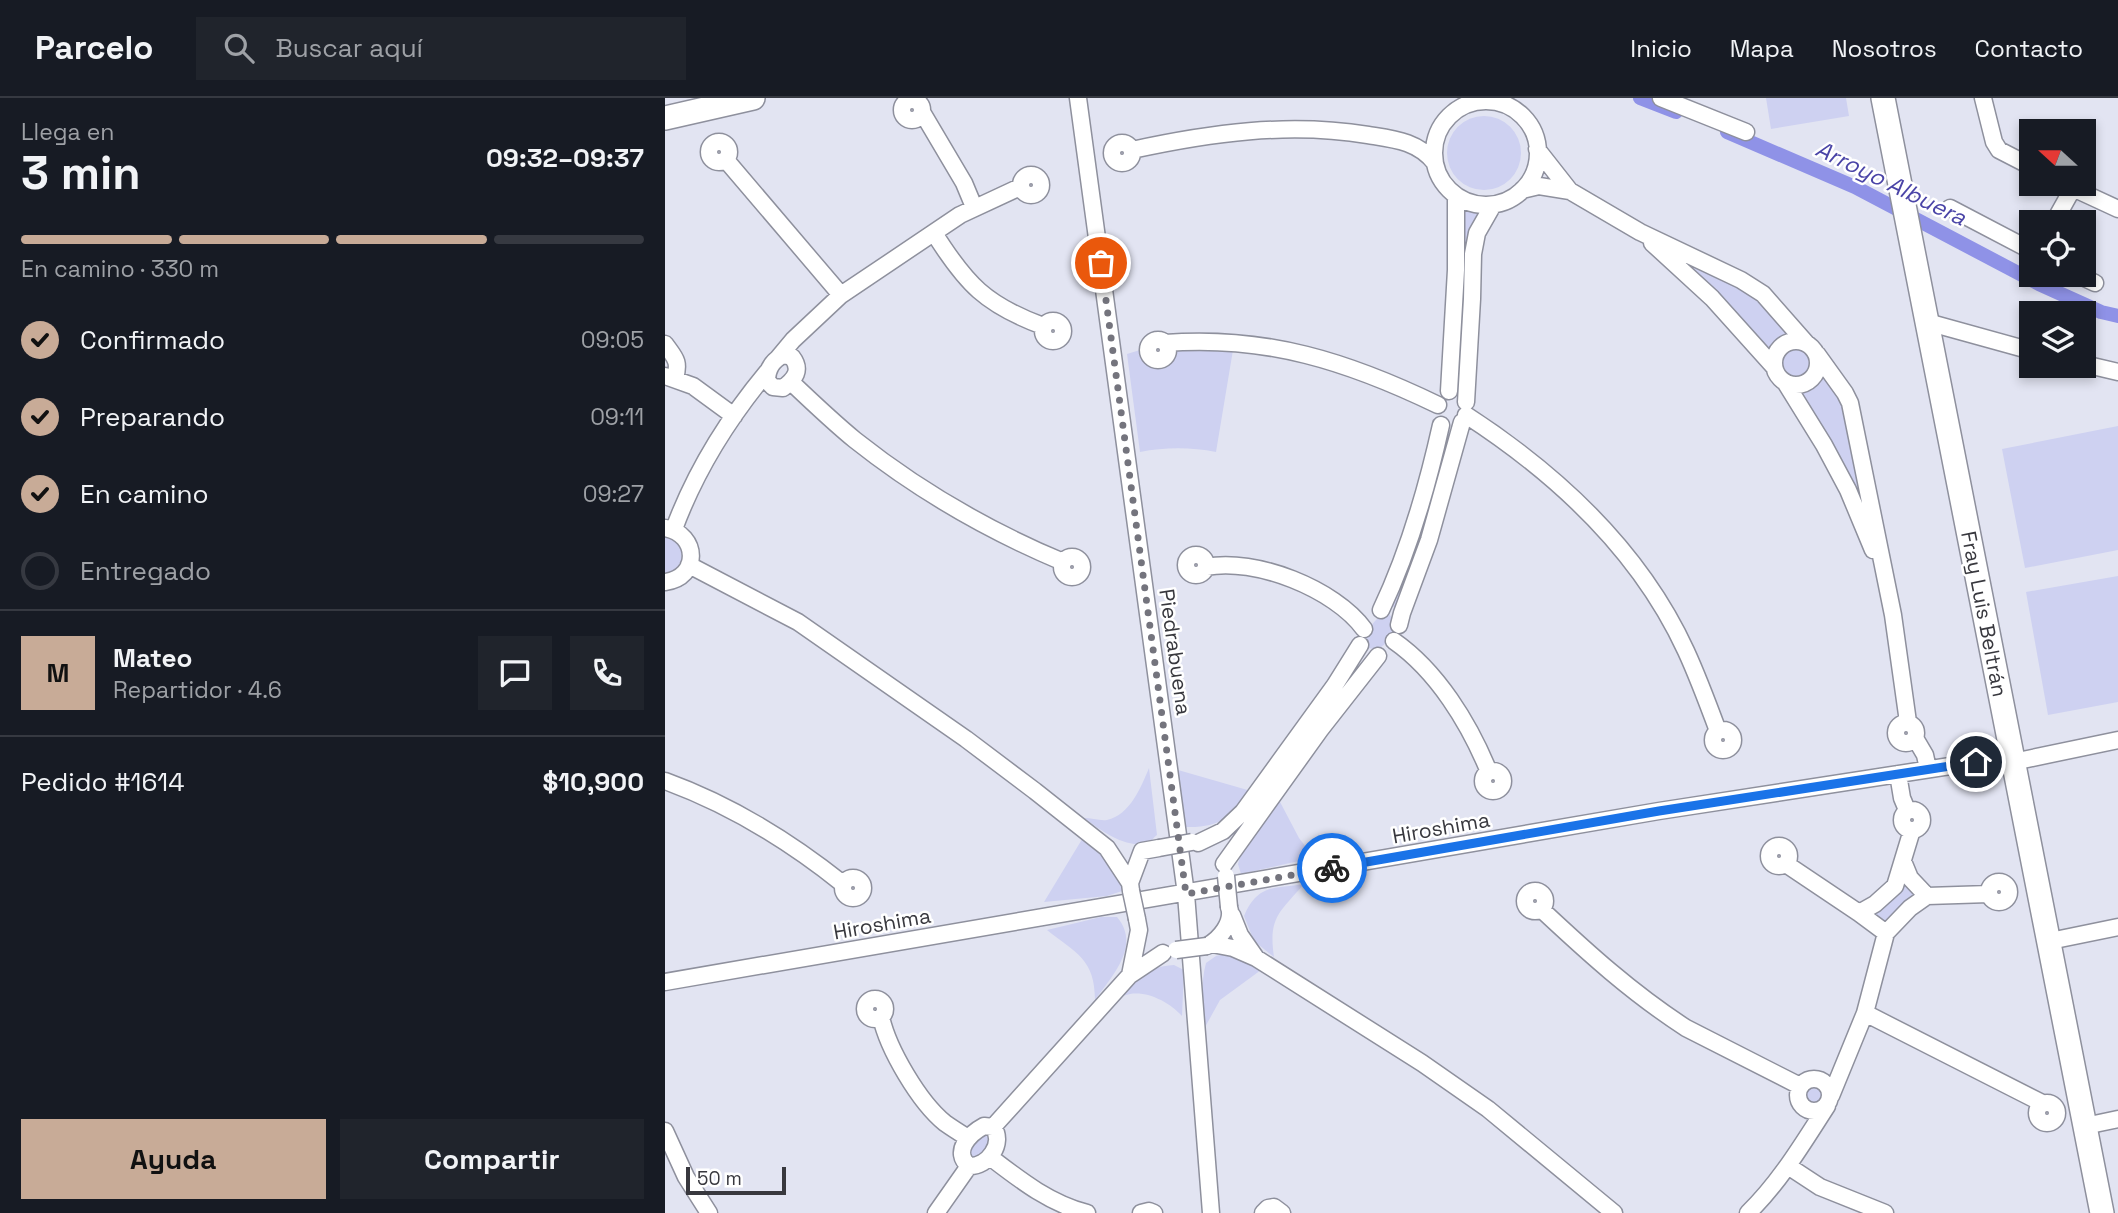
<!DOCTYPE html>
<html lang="es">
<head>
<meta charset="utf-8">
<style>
  body { margin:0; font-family:"Space Grotesk",sans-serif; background:#20242c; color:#f1f3f6; height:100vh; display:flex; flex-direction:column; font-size:26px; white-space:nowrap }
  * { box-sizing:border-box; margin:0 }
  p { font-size:23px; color:#9ea1a6 }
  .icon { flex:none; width:38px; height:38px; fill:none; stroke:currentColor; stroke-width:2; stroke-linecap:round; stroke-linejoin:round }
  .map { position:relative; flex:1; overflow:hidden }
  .drawer { display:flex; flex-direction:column; background:#171b24; width:665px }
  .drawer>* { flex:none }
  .needle { width:46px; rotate:291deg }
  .fabs { position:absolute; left:1354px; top:21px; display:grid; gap:14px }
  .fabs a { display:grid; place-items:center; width:77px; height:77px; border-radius:0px; background:#171b24; box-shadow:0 4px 10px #0003; font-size:35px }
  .scale { position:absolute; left:21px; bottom:18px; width:100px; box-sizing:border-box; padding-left:7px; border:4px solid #38383e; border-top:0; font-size:19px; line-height:24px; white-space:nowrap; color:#38383e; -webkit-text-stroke:5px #fff; paint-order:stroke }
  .pin { position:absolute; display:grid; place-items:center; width:60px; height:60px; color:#fff; margin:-30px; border:4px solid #fff; border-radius:50%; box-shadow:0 2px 7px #0007 }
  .courier { position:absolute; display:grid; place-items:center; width:70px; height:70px; margin:-35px; border:5px solid #1a73e8; border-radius:50%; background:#fff; color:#222; box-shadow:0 2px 9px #0007 }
  .headline em { font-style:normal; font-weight:700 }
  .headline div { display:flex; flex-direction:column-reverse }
  .headline { display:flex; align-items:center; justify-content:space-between; height:119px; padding:0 21px }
  h1 { font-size:46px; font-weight:700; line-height:52px }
  .bar { display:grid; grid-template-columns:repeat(4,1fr); gap:10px 7px; align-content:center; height:84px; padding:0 21px }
  .bar i { height:9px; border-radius:5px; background:#363941 }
  .bar .active { background:#c8ab97 }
  .bar p { grid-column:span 4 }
  .line { display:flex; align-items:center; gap:18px; padding:0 21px; border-top:2px solid #363941 }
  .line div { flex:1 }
  .round { display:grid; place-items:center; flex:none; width:74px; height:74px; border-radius:0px; background:#20242c }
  ol { padding:0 21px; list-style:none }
  li { display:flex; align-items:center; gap:21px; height:77px }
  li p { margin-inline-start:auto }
  li .icon { padding:7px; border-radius:50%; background:#c8ab97; color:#111; stroke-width:4 }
  li:last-child { color:#9ea1a6 }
  li i { width:38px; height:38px; border:4px solid #363941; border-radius:50% }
  .button { display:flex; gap:14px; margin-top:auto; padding:14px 21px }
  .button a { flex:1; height:80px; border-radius:0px; background:#c8ab97; color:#111; font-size:28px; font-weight:700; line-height:80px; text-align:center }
  .button a+a { background:#20242c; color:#f1f3f6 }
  header { display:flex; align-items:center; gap:42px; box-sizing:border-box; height:98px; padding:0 35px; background:#171b24; border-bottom:2px solid #363941 }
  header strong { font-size:33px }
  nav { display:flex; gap:38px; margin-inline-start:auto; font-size:24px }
  .search { width:490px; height:63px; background:#20242c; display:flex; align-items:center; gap:18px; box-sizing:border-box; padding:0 24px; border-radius:0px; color:#9ea1a6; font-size:26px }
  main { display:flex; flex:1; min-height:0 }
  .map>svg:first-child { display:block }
  .green { fill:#ced1f1 }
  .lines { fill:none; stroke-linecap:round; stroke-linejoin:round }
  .canal { stroke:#8f92e7; stroke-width:14 }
  .street-casing { stroke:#8e909d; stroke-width:19 }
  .secondary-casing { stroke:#8e909d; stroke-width:26 }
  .street { stroke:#fff; stroke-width:16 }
  .secondary { stroke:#fff; stroke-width:23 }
  .street-bridge-casing { stroke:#8e909d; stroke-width:19; stroke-linecap:butt }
  .street-bridge { stroke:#fff; stroke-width:16 }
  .done { stroke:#74747d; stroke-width:7; stroke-dasharray:0 12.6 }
  .route { stroke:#1a73e8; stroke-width:9 }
  .labels { text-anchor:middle; stroke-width:5; stroke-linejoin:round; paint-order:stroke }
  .street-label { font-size:21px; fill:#38383e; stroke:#fff }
  .water-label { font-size:23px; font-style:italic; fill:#4a44a7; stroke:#fff }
</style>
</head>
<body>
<header>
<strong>Parcelo</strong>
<div class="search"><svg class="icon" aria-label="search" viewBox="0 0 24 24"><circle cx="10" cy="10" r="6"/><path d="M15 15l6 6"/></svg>Buscar aquí</div>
<nav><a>Inicio</a><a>Mapa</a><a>Nosotros</a><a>Contacto</a></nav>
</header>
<main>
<section class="drawer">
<div class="headline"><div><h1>3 min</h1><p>Llega en</p></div><em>09:32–09:37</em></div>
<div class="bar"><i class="active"></i><i class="active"></i><i class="active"></i><i></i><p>En camino · 330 m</p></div>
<ol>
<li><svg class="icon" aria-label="check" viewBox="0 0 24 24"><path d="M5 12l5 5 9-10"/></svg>Confirmado<p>09:05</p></li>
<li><svg class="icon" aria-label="check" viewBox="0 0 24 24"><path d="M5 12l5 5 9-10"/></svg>Preparando<p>09:11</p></li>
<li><svg class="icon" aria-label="check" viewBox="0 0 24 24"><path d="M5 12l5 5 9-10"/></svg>En camino<p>09:27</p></li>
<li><i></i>Entregado</li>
</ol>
<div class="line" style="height:126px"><b class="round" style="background:#c8ab97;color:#111">M</b><div><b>Mateo</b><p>Repartidor · 4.6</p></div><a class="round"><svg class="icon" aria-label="chat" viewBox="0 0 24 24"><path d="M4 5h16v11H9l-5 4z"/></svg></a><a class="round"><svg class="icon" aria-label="phone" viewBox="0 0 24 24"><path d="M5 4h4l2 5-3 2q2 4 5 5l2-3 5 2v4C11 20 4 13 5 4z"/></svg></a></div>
<div class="line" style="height:91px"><div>Pedido #1614</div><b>$10,900</b></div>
<div class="button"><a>Ayuda</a><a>Compartir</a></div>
</section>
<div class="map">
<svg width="1453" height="1115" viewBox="0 0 1453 1115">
  <rect width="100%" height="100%" fill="#e2e4f2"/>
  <path class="green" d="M1101,0H1181L1184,18L1106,31Z
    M782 55a37 37 0 1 1 74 0a37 37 0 1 1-74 0Z
    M795,103L806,109L819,110L796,291L790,290Z
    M1000,151L1088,197L1131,239L1124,237C1115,243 1111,249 1105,258Z
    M569,246L551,354C526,349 500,349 475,354L462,256L475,252L476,258L483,267L501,266L510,252Z
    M1114 265a16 16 0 1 1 32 0a16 16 0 1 1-32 0Z
    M1157,271L1175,299L1195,378L1204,431L1191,394L1172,353L1128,292C1143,290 1150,285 1157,271Z
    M1453,328V452L1360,470L1337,351Z
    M781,334L788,336L775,385L732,511L727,508L741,471Z
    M0,437L13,444C21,458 16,472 0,476Z
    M1453,478V604L1383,617L1361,494Z
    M724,516L730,524L724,543L712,552L704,550L701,545C702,532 710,517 724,516Z
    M484,670L492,737C489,739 487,743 483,744C463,753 434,731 419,720C426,720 435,723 442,722C465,717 476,689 484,670Z
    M513,672L586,693C564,719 556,730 520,729Z
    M614,702L634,740L644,753L656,758L576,776L573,766L577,751Z
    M419,738C436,753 453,770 457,793L442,798L379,804Z
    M639,786C615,814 603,819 609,859L589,843L579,818C593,786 608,791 639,786Z
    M1239,786H1244L1251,796L1219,826L1209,820V816Z
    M436,819H452C476,847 448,877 430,902C430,861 411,855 382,832Z
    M559,856L572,860L596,872L555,902L539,931C538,909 535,887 541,865L551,858Z
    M509,867L519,872L517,918C505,905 484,893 465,896C460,897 454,899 448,901C470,882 479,869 509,867Z
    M1138 997a11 11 0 1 1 22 0a11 11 0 1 1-22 0Z
    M326,1033L327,1046L308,1064L302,1051L309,1039Z"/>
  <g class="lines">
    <path class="canal" d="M975,0L1011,14
      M1062,34L1190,89L1374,186L1436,214L1453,218"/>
    <defs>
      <path id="street" d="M413,0L521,796L546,1115
        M996,0L1081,34
        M1318,0L1329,44L1334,52L1367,69
        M237 12a10 10 0 1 1 20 0a10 10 0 1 1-20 0Z
        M769 55a52 52 0 1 1 104 0a52 52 0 1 1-104 0Z
        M257,14L299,85L309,109
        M44 54a10 10 0 1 1 20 0a10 10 0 1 1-20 0Z
        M447 55a10 10 0 1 1 20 0a10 10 0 1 1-20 0Z
        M872,51L905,93L975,134L1076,182L1098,196L1142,246
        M467,52C545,35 623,24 703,37C728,41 753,43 770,65
        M61,62L176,197
        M356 87a10 10 0 1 1 20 0a10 10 0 1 1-20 0Z
        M1399,86L1453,111
        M857,92L874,88L905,93
        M1285,110L1367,153
        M1389,124L1408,90
        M269,135C301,186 321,207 378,228
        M987,145L1047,200L1109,269
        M1413,177L1430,185
        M378 233a10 10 0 1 1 20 0a10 10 0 1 1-20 0Z
        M1262,224L1367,253
        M483 252a10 10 0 1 1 20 0a10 10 0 1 1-20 0Z
        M1109 265a22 22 0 1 1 44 0a22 22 0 1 1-44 0Z
        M500,245C601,237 684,264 773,307
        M0,246C10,260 15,263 10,280
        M1152,256L1180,295L1185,305L1228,517L1243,624
        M118,257L127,259C137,272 130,281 118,290L108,289L102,283C102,271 107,263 118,257Z
        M113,260L128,242L176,197L295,117L355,89
        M1419,266L1453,274
        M0,278L28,288L69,318
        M126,284C147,304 168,324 190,342C253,392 324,433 398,464
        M1120,284L1159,347L1183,392L1208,452
        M784,293L791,172V98
        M801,304L807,201L808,156L812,135L828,107
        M801,317C892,376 975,453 1021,553C1033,579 1043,606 1053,633
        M0,430C34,436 35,480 0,484
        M9,431C30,374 63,321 102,274
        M521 467a10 10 0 1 1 20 0a10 10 0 1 1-20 0Z
        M397 469a10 10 0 1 1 20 0a10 10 0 1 1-20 0Z
        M24,467L133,524L301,641L370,693L442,750L465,785L466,793
        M541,469C590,459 670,491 699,531
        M716,512C744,453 762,390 776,327
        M734,527L737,515L764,442L797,324
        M729,543C772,573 804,625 824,674
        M1231 635a10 10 0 1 1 20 0a10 10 0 1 1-20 0Z
        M1048 642a10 10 0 1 1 20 0a10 10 0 1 1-20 0Z
        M1250,640L1260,657L1263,671
        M1348,664L1453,642
        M818 683a10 10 0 1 1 20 0a10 10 0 1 1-20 0Z
        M1233,676L1237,700L1242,712
        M0,683C66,707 123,742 178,786
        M1237 722a10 10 0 1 1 20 0a10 10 0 1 1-20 0Z
        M533,745L558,733L578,714L670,587L695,547
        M1104 758a10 10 0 1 1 20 0a10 10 0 1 1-20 0Z
        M1238,763L1245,780L1262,798
        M559,766L655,632L713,558
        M1121,766L1194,815
        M178 790a10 10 0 1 1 20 0a10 10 0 1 1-20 0Z
        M1324 794a10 10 0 1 1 20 0a10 10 0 1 1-20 0Z
        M465,785L477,753L494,750
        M860 803a10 10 0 1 1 20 0a10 10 0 1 1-20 0Z
        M876,811C923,855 967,895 1021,930L1135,988
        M567,817L575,837L591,860
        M472,821L474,832L465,877L498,855
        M1221,835L1245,810L1262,798L1324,796
        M1385,843L1453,829
        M547,846L568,850L591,860L757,965L823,1011L949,1115
        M542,848C555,841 569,824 564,809
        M0,884L994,713L1311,664
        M200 911a10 10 0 1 1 20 0a10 10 0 1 1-20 0Z
        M1200,915L1377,1005
        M216,919C223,951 254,1004 280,1025C287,1030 295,1035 303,1040
        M1133 997a16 16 0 1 1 32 0a16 16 0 1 1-32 0Z
        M1166,998L1200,915L1221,835L1194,815L1210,806L1230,788L1247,732
        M1372 1015a10 10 0 1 1 20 0a10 10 0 1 1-20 0Z
        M319,1028L328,1029C340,1045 323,1069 304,1068C287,1054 304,1036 319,1028Z
        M1420,1028L1453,1021
        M328,1029L465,877
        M0,1033L21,1079L44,1115
        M325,1059C355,1082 384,1105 422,1115
        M1123,1068L1155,1089L1220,1115
        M271,1115L304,1068
        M476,1115L484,1113L489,1115
        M598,1115L603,1110L609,1109L617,1115
        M1083,1115C1115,1084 1138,1045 1162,1008"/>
      <path id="secondary" d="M1218,0L1437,1115
        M0,20L88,0"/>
    </defs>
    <use href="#street" class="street-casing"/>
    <use href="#secondary" class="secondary-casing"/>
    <use href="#street" class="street"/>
    <use href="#secondary" class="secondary"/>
    <defs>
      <path id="street-bridge" d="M494,750L527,744
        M561,778L564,809
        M466,793L472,821
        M511,852L542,848"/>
    </defs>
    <use href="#street-bridge" class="street-bridge-casing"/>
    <use href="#street-bridge" class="street-bridge"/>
  </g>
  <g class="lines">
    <path class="done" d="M436,165L521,796L667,770"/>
    <path class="route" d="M667,770L994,713L1311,664"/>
  </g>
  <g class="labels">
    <g class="street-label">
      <text transform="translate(1319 516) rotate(79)" y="7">Fray Luis Beltrán</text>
      <text transform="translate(510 554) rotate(82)" y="7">Piedrabuena</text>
      <text transform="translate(776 730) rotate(-10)" y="7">Hiroshima</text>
      <text transform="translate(217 826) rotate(-10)" y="7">Hiroshima</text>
    </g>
    <g class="water-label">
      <text transform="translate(1226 85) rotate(26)" y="8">Arroyo Albuera</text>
    </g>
  </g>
</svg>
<div class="fabs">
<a><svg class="needle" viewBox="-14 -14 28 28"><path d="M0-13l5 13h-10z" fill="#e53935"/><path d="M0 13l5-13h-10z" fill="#9ea1a6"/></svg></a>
<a><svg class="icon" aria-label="locate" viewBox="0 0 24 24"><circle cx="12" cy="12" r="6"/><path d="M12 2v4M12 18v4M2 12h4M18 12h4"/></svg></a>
<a><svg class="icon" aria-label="layers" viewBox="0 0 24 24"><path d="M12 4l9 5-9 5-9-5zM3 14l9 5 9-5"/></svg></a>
</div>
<div class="scale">50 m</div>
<div class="pin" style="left:436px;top:165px;background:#ea580c"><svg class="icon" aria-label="bag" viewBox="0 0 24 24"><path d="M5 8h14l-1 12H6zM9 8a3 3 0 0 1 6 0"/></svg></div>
<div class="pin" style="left:1311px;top:664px;background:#1f2937"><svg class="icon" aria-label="home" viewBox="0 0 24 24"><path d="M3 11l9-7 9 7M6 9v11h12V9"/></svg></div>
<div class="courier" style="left:667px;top:770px"><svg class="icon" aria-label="bike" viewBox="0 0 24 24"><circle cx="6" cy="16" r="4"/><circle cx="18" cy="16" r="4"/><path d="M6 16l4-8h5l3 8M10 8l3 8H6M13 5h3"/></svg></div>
</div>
</main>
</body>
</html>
